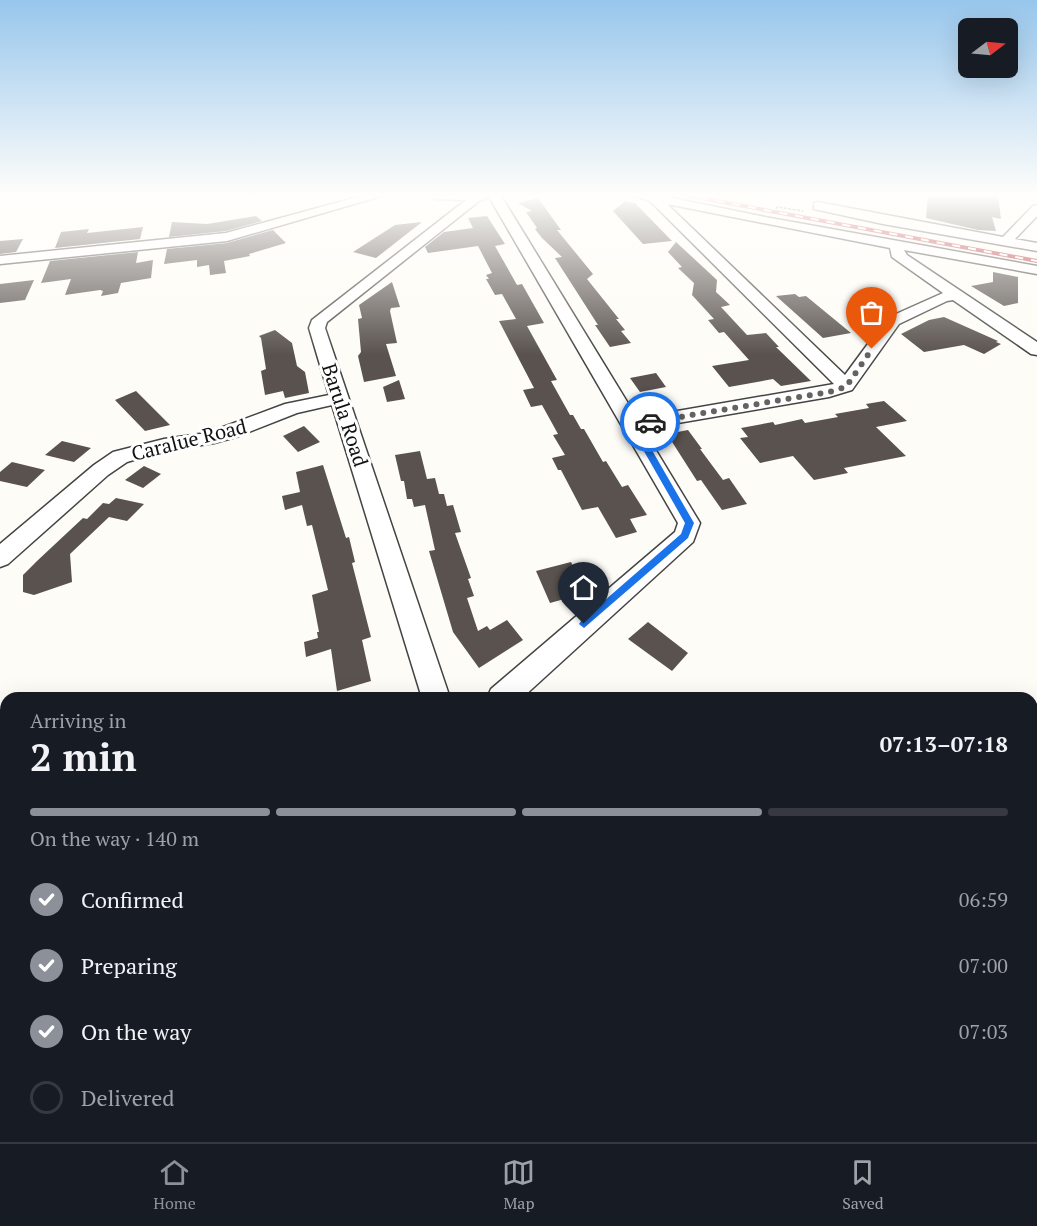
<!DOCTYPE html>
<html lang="en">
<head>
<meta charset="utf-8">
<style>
  body { margin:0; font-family:"PT Serif",serif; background:#20242c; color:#f1f3f6; height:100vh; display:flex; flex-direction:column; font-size:22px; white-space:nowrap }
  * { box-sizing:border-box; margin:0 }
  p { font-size:20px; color:#9ea1a6 }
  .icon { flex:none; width:33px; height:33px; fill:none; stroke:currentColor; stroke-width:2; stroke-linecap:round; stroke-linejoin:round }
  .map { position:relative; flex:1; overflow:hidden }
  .drawer { position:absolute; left:0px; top:692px; width:1038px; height:452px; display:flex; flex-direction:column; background:#171b24; border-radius:18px 18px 0 0; box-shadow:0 6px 24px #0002 }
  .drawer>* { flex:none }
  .needle { width:39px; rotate:74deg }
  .tools { position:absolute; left:958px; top:18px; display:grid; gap:12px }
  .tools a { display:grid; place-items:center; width:60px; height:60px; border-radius:9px; background:#171b24; box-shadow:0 6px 24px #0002; font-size:30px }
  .pin { position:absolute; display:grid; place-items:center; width:51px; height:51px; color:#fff; margin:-62px -26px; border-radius:50% 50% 50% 0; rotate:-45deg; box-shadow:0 0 6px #0007 }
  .pin .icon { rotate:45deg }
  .courier { position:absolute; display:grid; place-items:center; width:60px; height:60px; margin:-30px; border:4px solid #1a73e8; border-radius:50%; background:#fff; color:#222; box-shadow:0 2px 8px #0007 }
  .head em { font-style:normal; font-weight:800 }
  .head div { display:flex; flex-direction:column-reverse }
  .head { display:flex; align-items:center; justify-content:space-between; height:102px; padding:0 30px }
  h1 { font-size:39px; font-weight:800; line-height:45px }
  .bar { display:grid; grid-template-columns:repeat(4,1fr); gap:9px 6px; align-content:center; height:72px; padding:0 30px }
  .bar i { height:8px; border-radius:4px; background:#363941 }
  .bar .selected { background:#8c9099 }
  .bar p { grid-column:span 4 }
  ol { padding:0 30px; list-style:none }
  li { display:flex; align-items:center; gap:18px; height:66px }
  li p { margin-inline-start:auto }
  li .icon { padding:6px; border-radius:50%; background:#8c9099; color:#fff; stroke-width:4 }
  li:last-child { color:#9ea1a6 }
  li i { width:33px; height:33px; border:3px solid #363941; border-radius:50% }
  .tab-bar { display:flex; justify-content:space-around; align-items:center; height:84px; border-top:2px solid #363941; background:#171b24; font-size:16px; color:#9ea1a6 }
  .tab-bar a { display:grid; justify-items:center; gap:3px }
  .tab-bar .selected { color:#8c9099 }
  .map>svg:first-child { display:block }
  .green { fill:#d5e7c0 }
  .building { fill:#59524e }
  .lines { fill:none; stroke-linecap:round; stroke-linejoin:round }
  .minor-casing { stroke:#444; stroke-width:3 }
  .path-far1 { stroke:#333; stroke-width:1.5; stroke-dasharray:3 1.5; stroke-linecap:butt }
  .path { stroke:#333; stroke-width:4.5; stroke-dasharray:10 4.5; stroke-linecap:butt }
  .minor { fill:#fff; fill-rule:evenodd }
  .rail-casing { stroke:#b8323b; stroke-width:4 }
  .rail { stroke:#fff; stroke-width:2; stroke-dasharray:8; stroke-linecap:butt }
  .route { fill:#1a73e8 }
  .done { stroke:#646361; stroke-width:6; stroke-dasharray:0 10.8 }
  .labels { text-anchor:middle; stroke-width:6; stroke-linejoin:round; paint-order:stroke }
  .street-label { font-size:20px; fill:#111; stroke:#fff }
</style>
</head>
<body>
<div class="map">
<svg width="1037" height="1142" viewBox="0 0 1037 1142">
  <rect width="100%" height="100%" fill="#fefcf6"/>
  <path class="green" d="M6,1093V1137H980L985,1142H0V1095Z"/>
  <path class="building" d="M928,195H998L1001,219L992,217L996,231L978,230L926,218Z
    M538,198L561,230H557L593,274L587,279L619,319H616L625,330L621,331L631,343L610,347L595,325H598L555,258L562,257L542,238L535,229L537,228L526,212L532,211L518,203Z
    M625,201L635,203L672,241L643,244L613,211Z
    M256,216L262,221L226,231L169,237L172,222L207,224Z
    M487,216L505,244L495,246L517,285L522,284L544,323L527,326L557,380L551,381L570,415H573L581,429H584L603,462L606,461L622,487L628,485L647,515L630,519L637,532L616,538L598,507L582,510L561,470H558L552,458L565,455L553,435L558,434L542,405L531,407L523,390L534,388L499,321L516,319L502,294L495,295L486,279H489L486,275L492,273L478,246L428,253L425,247L444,232L473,228L468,218Z
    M422,222L376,258L353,252L395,225Z
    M143,227L140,239L55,248L61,232L89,229L87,233Z
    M273,230L286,243L249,254L250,256L224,261L226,273L210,275L209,265L197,267V260L164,264L167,249L227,243Z
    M23,239L16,252L0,254V241Z
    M676,242L717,280L716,292L730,305L721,307L747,335L766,333L779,347H776L811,381L781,386L773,379L729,387L712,366L749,360L724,332L719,333L708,320L714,319L692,295L694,283L678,268L682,267L668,252Z
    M138,252L136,263L153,260L151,278L121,283L118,293L101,296L103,291L100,290L65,295L71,279L41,283L50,261Z
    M993,272L1018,277V303L1004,306L971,286L993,282Z
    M34,280L25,300L0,303V284Z
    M392,282L400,307L391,308L390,311L397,343L386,344L396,376L364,382L358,356L361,352L358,319L362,318L359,305Z
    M795,294L799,297L806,296L851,333L823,338L776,296Z
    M944,317L998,341L996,342L1001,344L984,354L964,345L924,352L901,334L929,320Z
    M275,330L292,343L297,366L305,372L309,393L285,398L283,391L265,395L261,371L266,369L261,338L259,336Z
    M656,373L666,387L640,392L630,378Z
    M399,380L405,399L387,402L383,387Z
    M136,391L170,425L145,431L115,400Z
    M884,401L907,421L876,427L906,456L844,468L848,473L814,480L793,456L760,463L740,438L748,437L741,428L773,422L775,425L802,419L805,423L838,417L835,414L869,408L866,404Z
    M304,426L320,442L298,452L283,436Z
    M688,430L702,449H700L723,480L729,478L747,504L722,510L701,480L697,481L667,434Z
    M62,441L91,448L74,462L45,455Z
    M420,451L427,479L435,478L439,494H444L447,506L453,505L461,532L455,533L471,578L468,579L474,596L467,598L478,631L487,626L490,630L507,620L523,640L479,668L453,632L429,551L435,550L425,505L414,507L412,499H407L404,481H401L395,455Z
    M12,462L45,470L27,487L0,481V472Z
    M323,465L346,538L349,537L355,562L352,563L371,637L362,640L371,681L337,691L331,649L306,657L304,642L318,638L317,632H319L312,595L328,590L312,525L307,526L302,505L285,510L282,496L300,492L296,472Z
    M144,466L161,474L143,488L125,480Z
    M116,498L144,504L127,521L109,517L70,554L72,582L34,595L23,592V575L37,561L83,518L87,519L103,503L109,504Z
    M571,562L580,580L569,583L575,596L550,603L536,571Z
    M648,622L688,653L672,671L628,639Z"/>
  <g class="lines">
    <defs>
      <path id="minor" d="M365,195H385L227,241L0,264V256L226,233Z
        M430,195H484L487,198L479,201L327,322L325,328L450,698H422L332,405L297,413L236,437L214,443L164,451L127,462L108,475L8,564L0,567V544L94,465L113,452L164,439L207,433L285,404L329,395L309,328L312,320L466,200L436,199Z
        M488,195H500L503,199L637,418L834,384L650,201L633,195H658L765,217L1037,266V274L904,250L907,255L1037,342V355L1031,354L953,300L947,301L899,324L852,390L829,397L643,429L700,523L693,542L522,698H487L491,689L675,532L678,523ZM667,204L890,248L892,257L943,293L887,318L845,375Z
        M818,202L1003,237L1033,206L1037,205V216L1015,239L1037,243V251L883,224L814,209V203Z
        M6,1031V1071L0,1073V1033Z"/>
    </defs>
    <use href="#minor" class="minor-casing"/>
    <path class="path-far1" d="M776,209L777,207L803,211"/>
    <path class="path" d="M710,1137V1142"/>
    <use href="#minor" class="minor"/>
    <defs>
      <path id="rail" d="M685,195L1037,261"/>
    </defs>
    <use href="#rail" class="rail-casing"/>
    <use href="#rail" class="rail"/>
  </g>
  <linearGradient id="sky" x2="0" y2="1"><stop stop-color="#97c6ec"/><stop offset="0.55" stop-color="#fffefb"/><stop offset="1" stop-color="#fffefb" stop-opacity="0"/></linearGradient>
  <rect width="1037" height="355" fill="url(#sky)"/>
  <path class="route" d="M650,420H653V424L638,426L694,523L688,538L584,628L579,624L581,621L681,534L685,523L629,425Z"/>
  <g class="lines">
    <path class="done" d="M650,422L829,392L846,387L872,349"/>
  </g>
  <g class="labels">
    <g class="street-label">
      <text transform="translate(345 415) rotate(72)" y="7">Barula Road</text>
      <text transform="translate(189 440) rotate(-14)" y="7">Caralue Road</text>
    </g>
  </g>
</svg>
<div class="tools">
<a><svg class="needle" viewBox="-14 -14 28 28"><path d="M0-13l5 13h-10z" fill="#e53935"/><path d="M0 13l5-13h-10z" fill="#9ea1a6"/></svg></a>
</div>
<div class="pin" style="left:872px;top:349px;background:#ea580c"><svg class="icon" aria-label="bag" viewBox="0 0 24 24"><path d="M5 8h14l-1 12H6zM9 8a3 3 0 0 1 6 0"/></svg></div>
<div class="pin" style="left:584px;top:624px;background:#1f2937"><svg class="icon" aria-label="home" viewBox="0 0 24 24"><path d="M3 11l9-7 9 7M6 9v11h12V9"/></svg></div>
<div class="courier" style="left:650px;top:422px"><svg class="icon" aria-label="car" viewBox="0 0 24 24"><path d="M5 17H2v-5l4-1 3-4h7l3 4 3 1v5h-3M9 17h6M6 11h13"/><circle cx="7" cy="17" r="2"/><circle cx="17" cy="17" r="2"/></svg></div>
<section class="drawer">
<div class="head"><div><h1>2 min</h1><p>Arriving in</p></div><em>07:13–07:18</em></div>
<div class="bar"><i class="selected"></i><i class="selected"></i><i class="selected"></i><i></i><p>On the way · 140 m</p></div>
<ol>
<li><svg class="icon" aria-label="check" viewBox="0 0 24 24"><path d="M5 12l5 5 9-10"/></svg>Confirmed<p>06:59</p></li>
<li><svg class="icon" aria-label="check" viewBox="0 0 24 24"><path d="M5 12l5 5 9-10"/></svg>Preparing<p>07:00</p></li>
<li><svg class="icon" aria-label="check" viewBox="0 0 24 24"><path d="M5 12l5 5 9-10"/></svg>On the way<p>07:03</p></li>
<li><i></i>Delivered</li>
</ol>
</section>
</div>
<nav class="tab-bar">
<a class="selected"><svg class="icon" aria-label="home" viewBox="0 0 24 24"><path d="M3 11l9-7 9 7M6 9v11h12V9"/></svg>Home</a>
<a><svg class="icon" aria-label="map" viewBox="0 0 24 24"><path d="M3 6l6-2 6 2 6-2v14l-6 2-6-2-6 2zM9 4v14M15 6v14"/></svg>Map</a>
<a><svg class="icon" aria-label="saved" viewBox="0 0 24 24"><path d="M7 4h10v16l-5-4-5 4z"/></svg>Saved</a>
</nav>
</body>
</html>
